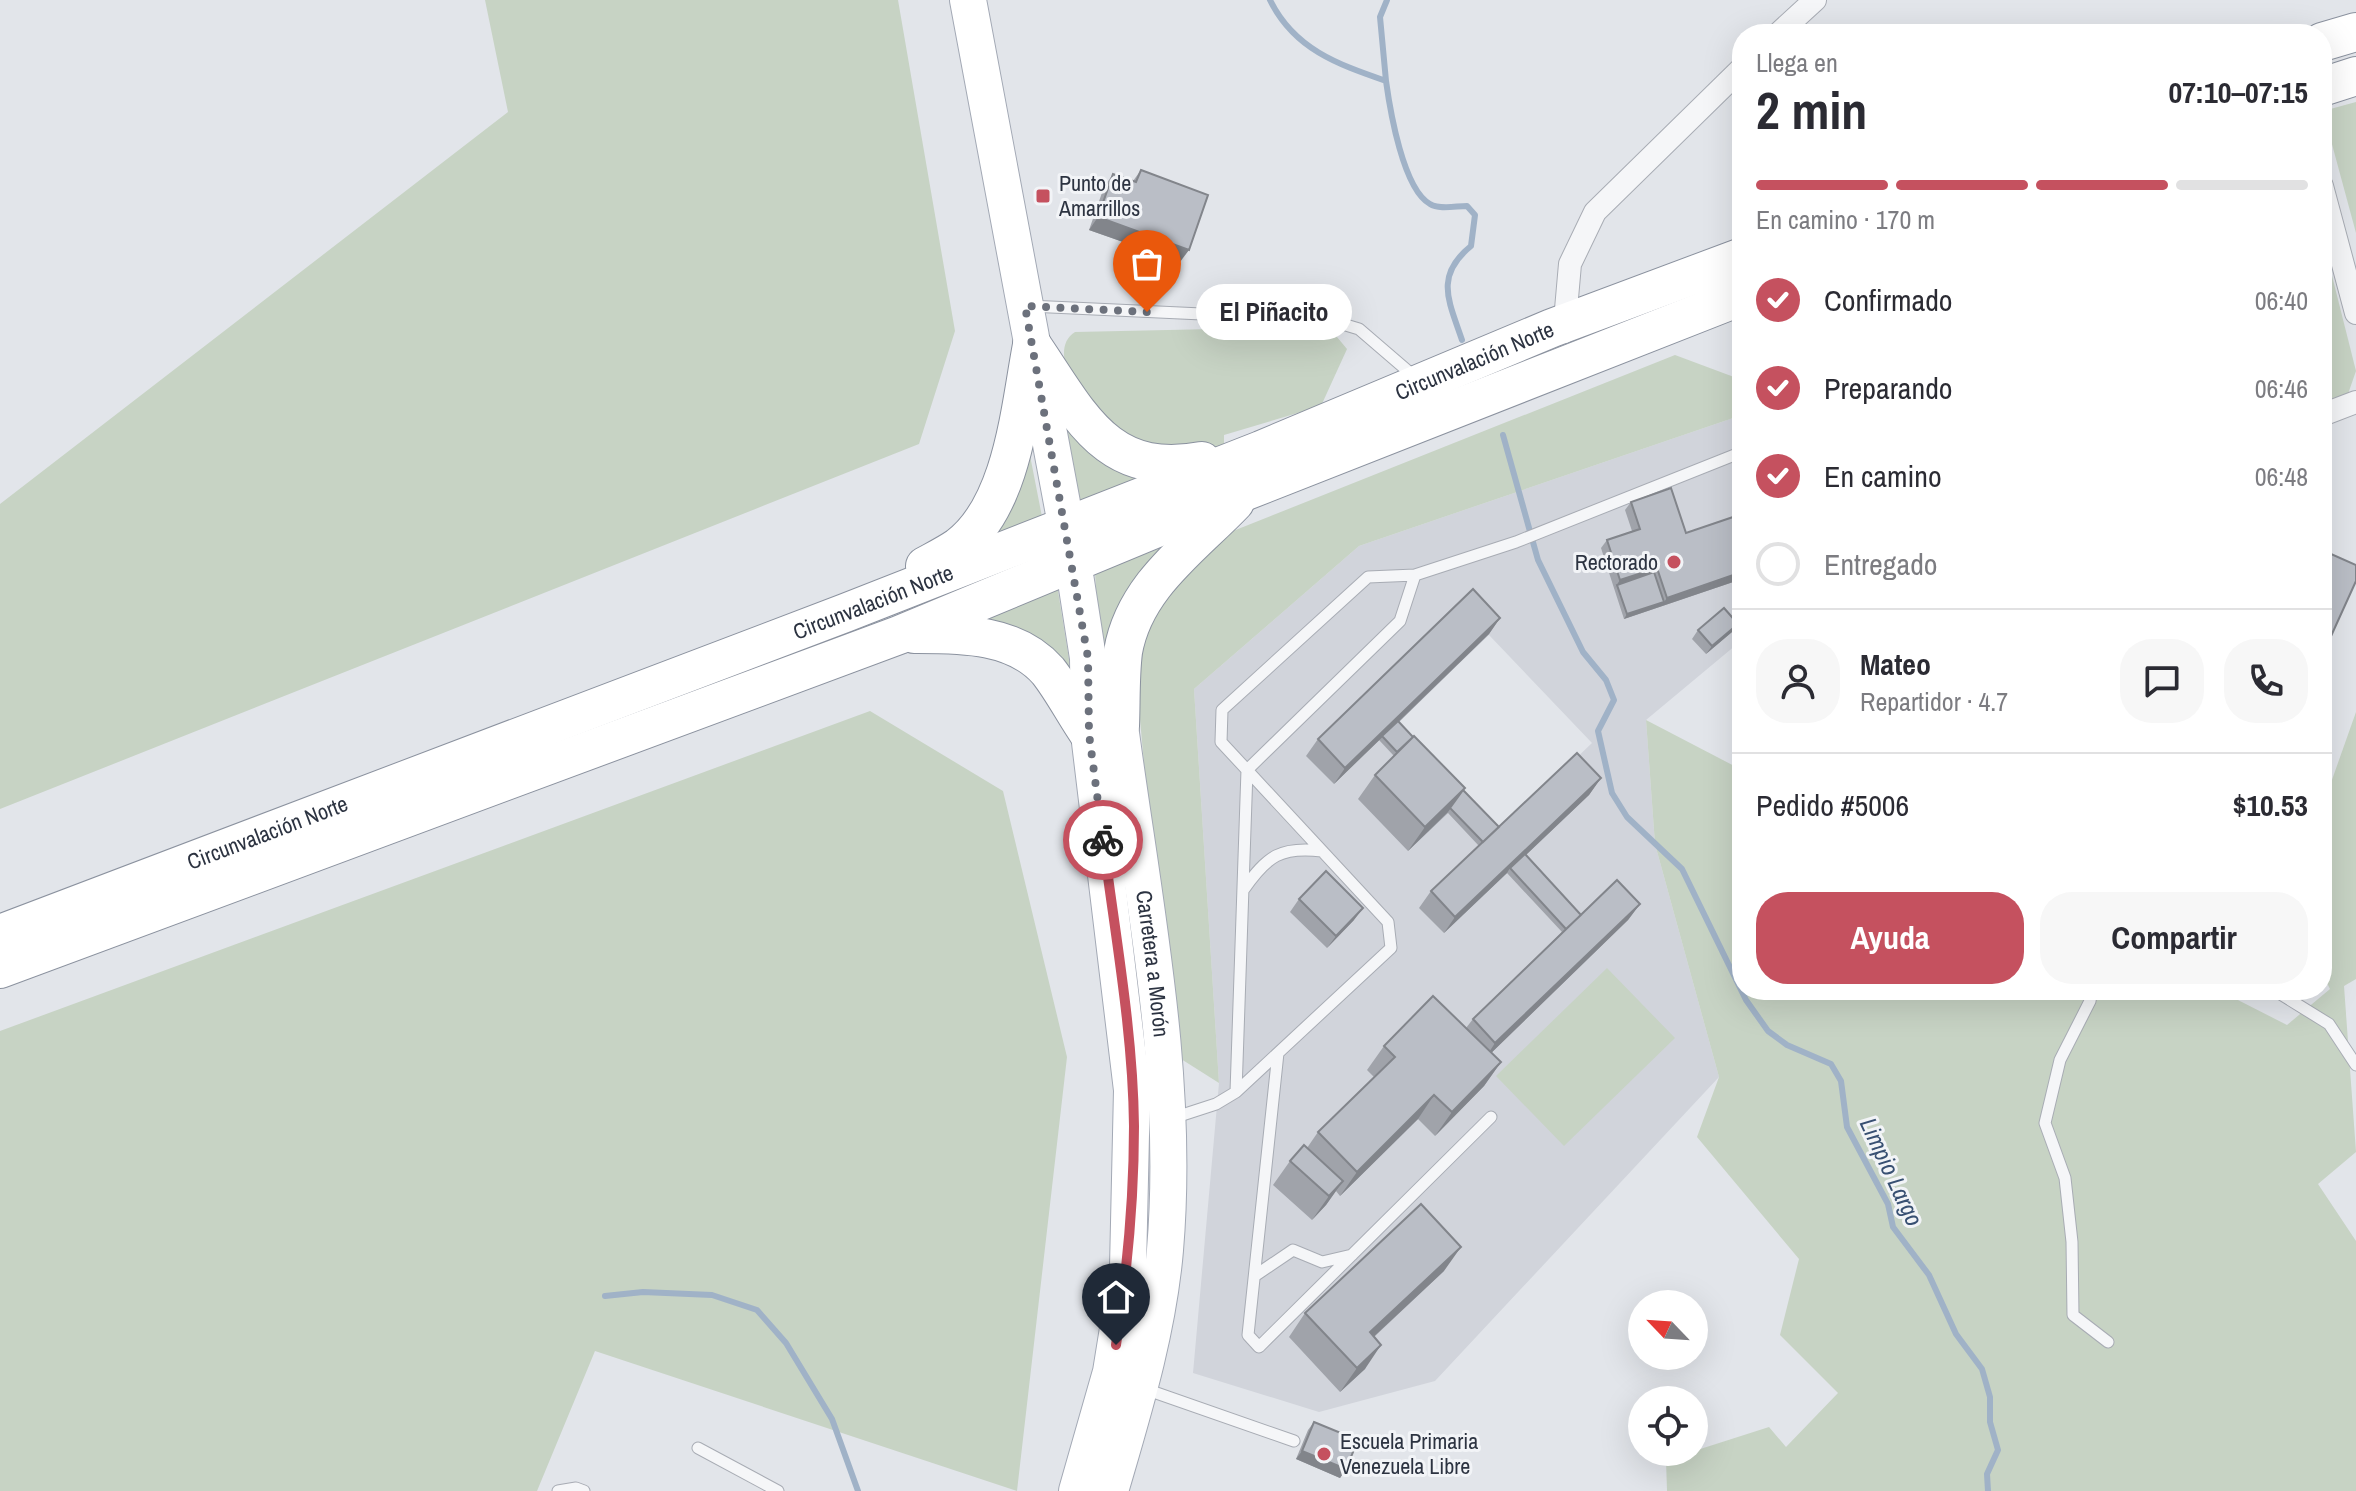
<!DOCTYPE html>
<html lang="es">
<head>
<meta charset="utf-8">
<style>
  body { margin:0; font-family:"Archivo Narrow",sans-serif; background:#f7f7f7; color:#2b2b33; height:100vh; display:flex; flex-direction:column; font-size:30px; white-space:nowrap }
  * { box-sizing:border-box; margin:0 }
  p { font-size:26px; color:#7c7c81 }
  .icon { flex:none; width:44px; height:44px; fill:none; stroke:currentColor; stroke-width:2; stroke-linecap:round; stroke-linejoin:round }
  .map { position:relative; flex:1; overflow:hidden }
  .panel { position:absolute; left:1732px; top:24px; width:600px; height:976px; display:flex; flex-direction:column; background:#fff; border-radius:32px; box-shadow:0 8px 32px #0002 }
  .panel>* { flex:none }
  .needle { width:52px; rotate:295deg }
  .buttons { position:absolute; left:1628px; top:1290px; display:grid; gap:16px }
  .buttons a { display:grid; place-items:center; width:80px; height:80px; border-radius:50%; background:#fff; box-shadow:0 8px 32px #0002; font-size:40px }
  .pin { position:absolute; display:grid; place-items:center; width:68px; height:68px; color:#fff; margin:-82px -34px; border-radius:50% 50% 50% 0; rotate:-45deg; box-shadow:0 0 8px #0007 }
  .pin .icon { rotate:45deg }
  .courier { position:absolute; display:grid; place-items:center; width:80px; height:80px; margin:-40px; border:6px solid #c5515f; border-radius:50%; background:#fff; color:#222; box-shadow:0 2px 10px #0007 }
  .bubble { position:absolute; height:56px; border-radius:28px; background:#fff; box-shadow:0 8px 32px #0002; font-size:26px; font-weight:700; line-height:56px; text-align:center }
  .headline em { font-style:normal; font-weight:700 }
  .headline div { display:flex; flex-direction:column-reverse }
  .headline { display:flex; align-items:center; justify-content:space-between; height:136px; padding:0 24px }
  h1 { font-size:52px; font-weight:700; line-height:60px }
  .bar { display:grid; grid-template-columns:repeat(4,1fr); gap:12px 8px; align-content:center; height:96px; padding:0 24px }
  .bar i { height:10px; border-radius:6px; background:#e1e1e2 }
  .bar .selected { background:#c5515f }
  .bar p { grid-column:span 4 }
  .line { display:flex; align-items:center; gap:20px; padding:0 24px; border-top:2px solid #e1e1e2 }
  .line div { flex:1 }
  .round { display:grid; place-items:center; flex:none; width:84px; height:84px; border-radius:32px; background:#f7f7f7 }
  ol { padding:0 24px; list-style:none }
  li { display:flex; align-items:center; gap:24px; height:88px }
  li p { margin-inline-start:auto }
  li .icon { padding:8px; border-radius:50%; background:#c5515f; color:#fff; stroke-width:4 }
  li:last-child { color:#7c7c81 }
  li i { width:44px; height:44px; border:4px solid #e1e1e2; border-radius:50% }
  .action { display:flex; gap:16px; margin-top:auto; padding:16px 24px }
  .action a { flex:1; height:92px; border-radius:32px; background:#c5515f; color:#fff; font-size:32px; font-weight:700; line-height:92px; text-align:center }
  .action a+a { background:#f7f7f7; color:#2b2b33 }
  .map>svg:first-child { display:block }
  .built { fill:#d1d4db; fill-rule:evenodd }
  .green { fill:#c7d3c4 }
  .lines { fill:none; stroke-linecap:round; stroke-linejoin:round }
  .stream { stroke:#a0b2c7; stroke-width:6 }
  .service-casing { stroke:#a8acb4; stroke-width:13 }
  .minor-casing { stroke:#a8acb4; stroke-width:24 }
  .primary-casing { stroke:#a3a9b5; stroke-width:38 }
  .trunk-casing { stroke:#8b929f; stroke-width:40 }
  .service { stroke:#f5f6f8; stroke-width:11 }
  .minor { stroke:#f5f6f8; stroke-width:22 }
  .primary { stroke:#fff; stroke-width:36 }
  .trunk { stroke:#fff; stroke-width:38 }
  .wall { fill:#a0a3aa }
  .shaded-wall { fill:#82858b }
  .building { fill:#babec6; stroke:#82858b; stroke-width:2 }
  .done { stroke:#6c717c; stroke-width:8; stroke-dasharray:0 14.4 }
  .route { stroke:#c5515f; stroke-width:10 }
  .poi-dot { fill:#c5515f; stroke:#f2f4f7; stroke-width:3 }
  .labels { text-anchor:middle; stroke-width:6; stroke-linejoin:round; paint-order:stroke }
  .poi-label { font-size:22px; fill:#2c3341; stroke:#f2f4f7; text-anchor:start }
  .street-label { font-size:22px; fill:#2c3341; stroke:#f2f4f7 }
  .water-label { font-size:24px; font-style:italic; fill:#385072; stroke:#f2f4f7 }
</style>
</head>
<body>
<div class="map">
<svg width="2356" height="1491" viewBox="0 0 2356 1491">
  <rect width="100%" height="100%" fill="#e2e5ea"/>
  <path class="built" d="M1742,415V640L1646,720L1655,844L1719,1077L1435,1381L1319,1412L1193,1373L1219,1083L1194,689L1359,546ZM1489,635L1592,743L1498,833L1395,725Z"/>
  <path class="green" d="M485,0H898L955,331L919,444L0,809V504L508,112Z
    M2356,102V233L2323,111Z
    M2322,236L2356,371L2348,394L2322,401Z
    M1312,327L1332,331L1347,349L1321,406L1224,435V446L1207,451H1145C1126,435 1091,413 1078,393C1066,376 1055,344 1075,332Z
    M1675,355L1742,380V415L1359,546L1194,689L1219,1083L1170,1052L1136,675L1149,623L1169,580L1223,535Z
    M1061,409L1163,482L1080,510Z
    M1027,440L1044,527L978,536Z
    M1184,539L1108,657L1098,620L1095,573Z
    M1057,585L1075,696L958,622Z
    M870,711L1003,791L1067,1057L1017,1491L595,1351L537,1491H0V1031Z
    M2356,712V979L2344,986L2356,1152L2318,1184L2356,1241V1491H1667L1666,1460L1769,1427L1786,1447L1838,1393L1780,1335L1799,1259L1697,1137L1719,1077L1655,844L1646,720L1742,770V990H2233L2234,998L2287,1025L2330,989L2322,973V808Z
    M1607,968L1675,1038L1564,1146L1496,1076Z"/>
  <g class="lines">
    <path class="stream" d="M1270,0C1294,49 1337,64 1386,81C1390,110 1403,189 1430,204C1439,210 1456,206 1467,206L1475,215L1471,246C1434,276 1449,301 1462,340
      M1386,81L1380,17L1387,0
      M1503,435L1538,560L1583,652L1606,680L1614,700L1598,731L1612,793L1627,817L1682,869L1746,1000L1768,1031L1787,1045L1831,1064L1841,1081L1847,1127L1888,1204L1893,1227L1929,1275L1956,1334L1982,1369L1990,1397V1422L1998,1450L1987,1474L1988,1491
      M605,1296L643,1292L712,1295L757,1310L786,1343L832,1419L858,1491"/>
    <defs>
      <path id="service" d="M1029,306L1329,320L1359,329L1416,378
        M1244,889C1267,856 1281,846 1322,851
        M2092,990L2090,1001L2060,1060L2045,1123L2065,1178L2072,1242L2073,1315L2108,1342
        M2274,990L2329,1024L2356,1065
        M1278,1053L1248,1335L1259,1347L1491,1117
        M1236,1092L1247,770L1400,621L1415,575
        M1173,1118L1216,1104L1236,1092L1391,948L1388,922L1221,742L1222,710L1368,577L1415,575L1516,542L1742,452
        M1256,1275L1293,1250L1322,1262L1352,1255
        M1145,1389L1294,1441
        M698,1448L778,1491
        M558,1491L576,1488L584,1491"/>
      <path id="minor" d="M1778,34L1815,0
        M2322,186L2356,313
        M1564,332L1570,264L1595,212L1742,68
        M2322,415L2356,402"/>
      <g id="primary">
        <path d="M968,0L1073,562L1088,658L1089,734L1132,1090L1128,1267L1111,1372L1077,1491"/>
        <path id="s1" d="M1107,699L1120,726C1143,898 1180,1076 1165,1250C1158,1332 1133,1412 1110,1491"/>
      </g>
      <g id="trunk">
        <path d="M2322,42L2356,32"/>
        <path d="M2322,87L2356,76"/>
        <path d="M1032,345C1080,415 1106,479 1202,461"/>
        <path d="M925,566C936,560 948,554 958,547C1013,506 1020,408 1032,345"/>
        <path d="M914,634C960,634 1015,633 1048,671C1063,690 1075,714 1089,734"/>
        <path d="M1120,726C1121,702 1120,676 1123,652C1134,586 1192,547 1235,502"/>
        <path id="s2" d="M0,934L845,613L1261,450L1552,328L1742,257"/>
        <path d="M0,969L899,635L1246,491L1742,296"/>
      </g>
    </defs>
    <use href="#service" class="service-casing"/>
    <use href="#minor" class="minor-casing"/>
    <use href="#primary" class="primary-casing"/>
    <use href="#trunk" class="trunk-casing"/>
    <use href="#service" class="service"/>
    <use href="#minor" class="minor"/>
    <use href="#primary" class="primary"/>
    <use href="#trunk" class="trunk"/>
  </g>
  <path class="wall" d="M1141,170L1180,262L1089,230L1104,187L1113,174L1133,181Z
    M1631,502L1686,533L1742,514V579L1624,619L1601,548L1607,540L1632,531L1625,510Z
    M1500,618L1489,634L1399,722L1499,827L1601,778L1589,795L1526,855L1581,915L1640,904L1628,920L1491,1053L1501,1062L1484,1086L1435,1136L1418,1119L1340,1196L1336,1191L1326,1205L1312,1220L1273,1185L1290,1161L1307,1148L1318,1132L1374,1077L1367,1070L1384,1046L1466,1028L1473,1019L1562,932L1507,873L1444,933L1419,908L1431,891L1479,846L1448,813L1408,851L1358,799L1375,775L1394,756L1379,740L1334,784L1306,756L1318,739Z
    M1738,624L1732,632L1706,654L1692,639L1698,630Z
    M1299,899L1354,920L1327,948L1290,912Z
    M1444,1271L1374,1337L1365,1369L1340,1392L1289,1337L1305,1313Z
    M1314,1422L1346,1469L1340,1478L1296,1459L1308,1430Z"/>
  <path class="shaded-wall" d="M1098,217L1189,250L1180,262L1089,230Z
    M1657,568L1651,576L1617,585L1614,589L1620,580Z
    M1742,572V579L1624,619L1627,614L1664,602L1667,598Z
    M1500,618L1489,634L1334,784L1345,768Z
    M1738,624L1732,632L1706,654L1712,646Z
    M1601,778L1589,795L1511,869L1510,868L1507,873L1444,933L1455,917Z
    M1465,788L1448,812L1408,851L1425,827Z
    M1640,904L1628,920L1484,1060L1495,1043Z
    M1363,908L1354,920L1327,948L1336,936Z
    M1501,1062L1484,1086L1435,1136L1452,1112Z
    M1434,1095L1418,1119L1340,1196L1357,1172Z
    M1343,1181L1326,1205L1312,1220L1329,1196Z
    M1461,1247L1444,1271L1353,1356L1370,1332Z
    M1381,1345L1365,1369L1340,1392L1357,1368Z
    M1302,1451L1346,1469L1340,1478L1296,1459Z"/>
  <path class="building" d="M1141,170L1208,195L1189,250L1098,217L1113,174L1136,182Z
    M1671,488L1686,533L1742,514V572L1667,598L1657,568L1620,580L1607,540L1640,529L1631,502Z
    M2322,550L2356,565V581L2322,656Z
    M1654,572L1664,602L1627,614L1617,585Z
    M1473,589L1500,618L1345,768L1318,739Z
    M1724,608L1738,624L1712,646L1698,630Z
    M1398,721L1413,737L1397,752L1382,736Z
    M1414,736L1465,788L1425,827L1375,775Z
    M1577,753L1601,778L1455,917L1431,891Z
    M1463,790L1499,827L1483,842L1450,808Z
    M1525,854L1581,915L1566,929L1510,868Z
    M1326,871L1363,908L1336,936L1299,899Z
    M1617,880L1640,904L1495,1043L1473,1019Z
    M1433,996L1501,1062L1452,1112L1434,1095L1357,1172L1318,1132L1395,1057L1384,1046Z
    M1304,1145L1343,1181L1329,1196L1290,1161Z
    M1421,1204L1461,1247L1370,1332L1381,1345L1357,1368L1305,1313Z
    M1314,1422L1358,1440L1346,1469L1302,1451Z"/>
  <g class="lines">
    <path class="done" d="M1103,840L1089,734L1088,658L1025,306L1147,312"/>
    <path class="route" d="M1103,840C1115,934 1133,1031 1134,1126C1134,1200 1127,1273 1116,1345"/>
  </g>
  <g class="poi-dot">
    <rect x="1035" y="188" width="16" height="16" rx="4"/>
    <circle cx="1674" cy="562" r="8"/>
    <circle cx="1324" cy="1454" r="8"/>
  </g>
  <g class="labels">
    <g class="poi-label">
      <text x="1059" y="191">Punto de<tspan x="1059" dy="25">Amarrillos</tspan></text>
      <text x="1658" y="570" text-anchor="end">Rectorado</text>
      <text x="1340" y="1449">Escuela Primaria<tspan x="1340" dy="25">Venezuela Libre</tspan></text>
    </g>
    <g class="street-label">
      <text dy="8" stroke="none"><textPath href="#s2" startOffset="1582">Circunvalación Norte</textPath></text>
      <text dy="8" stroke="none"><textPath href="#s2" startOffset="934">Circunvalación Norte</textPath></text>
      <text dy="8" stroke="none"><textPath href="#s2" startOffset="286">Circunvalación Norte</textPath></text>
      <text dy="8" stroke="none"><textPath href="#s1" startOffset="270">Carretera a Morón</textPath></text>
    </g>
    <g class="water-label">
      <text transform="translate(1891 1172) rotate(65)" y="8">Limpio Largo</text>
    </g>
  </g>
</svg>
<div class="buttons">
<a><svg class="needle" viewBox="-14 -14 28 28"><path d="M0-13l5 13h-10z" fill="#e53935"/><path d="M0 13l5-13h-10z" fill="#7c7c81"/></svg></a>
<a><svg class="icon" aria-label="locate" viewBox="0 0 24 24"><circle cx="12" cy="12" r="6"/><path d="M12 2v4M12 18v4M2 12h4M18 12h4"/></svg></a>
</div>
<div class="pin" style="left:1147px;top:312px;background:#ea580c"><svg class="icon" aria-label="bag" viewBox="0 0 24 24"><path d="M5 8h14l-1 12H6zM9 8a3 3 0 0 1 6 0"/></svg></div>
<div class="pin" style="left:1116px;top:1345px;background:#1f2937"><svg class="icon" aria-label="home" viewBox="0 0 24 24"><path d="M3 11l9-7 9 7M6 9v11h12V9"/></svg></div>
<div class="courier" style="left:1103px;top:840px"><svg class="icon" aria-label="bike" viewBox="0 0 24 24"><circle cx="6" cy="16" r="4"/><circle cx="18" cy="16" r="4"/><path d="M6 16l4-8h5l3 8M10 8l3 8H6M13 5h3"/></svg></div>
<div class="bubble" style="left:1196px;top:284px;width:156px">El Piñacito</div>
<section class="panel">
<div class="headline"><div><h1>2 min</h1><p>Llega en</p></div><em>07:10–07:15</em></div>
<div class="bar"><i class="selected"></i><i class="selected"></i><i class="selected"></i><i></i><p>En camino · 170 m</p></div>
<ol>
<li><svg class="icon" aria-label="check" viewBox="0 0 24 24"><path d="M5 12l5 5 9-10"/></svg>Confirmado<p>06:40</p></li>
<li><svg class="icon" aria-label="check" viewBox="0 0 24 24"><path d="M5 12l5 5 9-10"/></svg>Preparando<p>06:46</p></li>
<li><svg class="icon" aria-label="check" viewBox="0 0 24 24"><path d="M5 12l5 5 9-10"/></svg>En camino<p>06:48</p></li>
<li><i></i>Entregado</li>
</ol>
<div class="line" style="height:144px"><a class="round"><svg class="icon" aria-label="person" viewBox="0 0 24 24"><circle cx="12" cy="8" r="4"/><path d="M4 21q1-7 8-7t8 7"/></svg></a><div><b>Mateo</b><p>Repartidor · 4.7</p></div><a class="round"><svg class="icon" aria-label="chat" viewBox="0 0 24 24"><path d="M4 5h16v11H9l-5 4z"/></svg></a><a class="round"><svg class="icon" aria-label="phone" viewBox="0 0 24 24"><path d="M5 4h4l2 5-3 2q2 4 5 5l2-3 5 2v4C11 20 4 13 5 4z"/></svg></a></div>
<div class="line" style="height:104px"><div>Pedido #5006</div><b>$10.53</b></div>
<div class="action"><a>Ayuda</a><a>Compartir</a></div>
</section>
</div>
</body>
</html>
